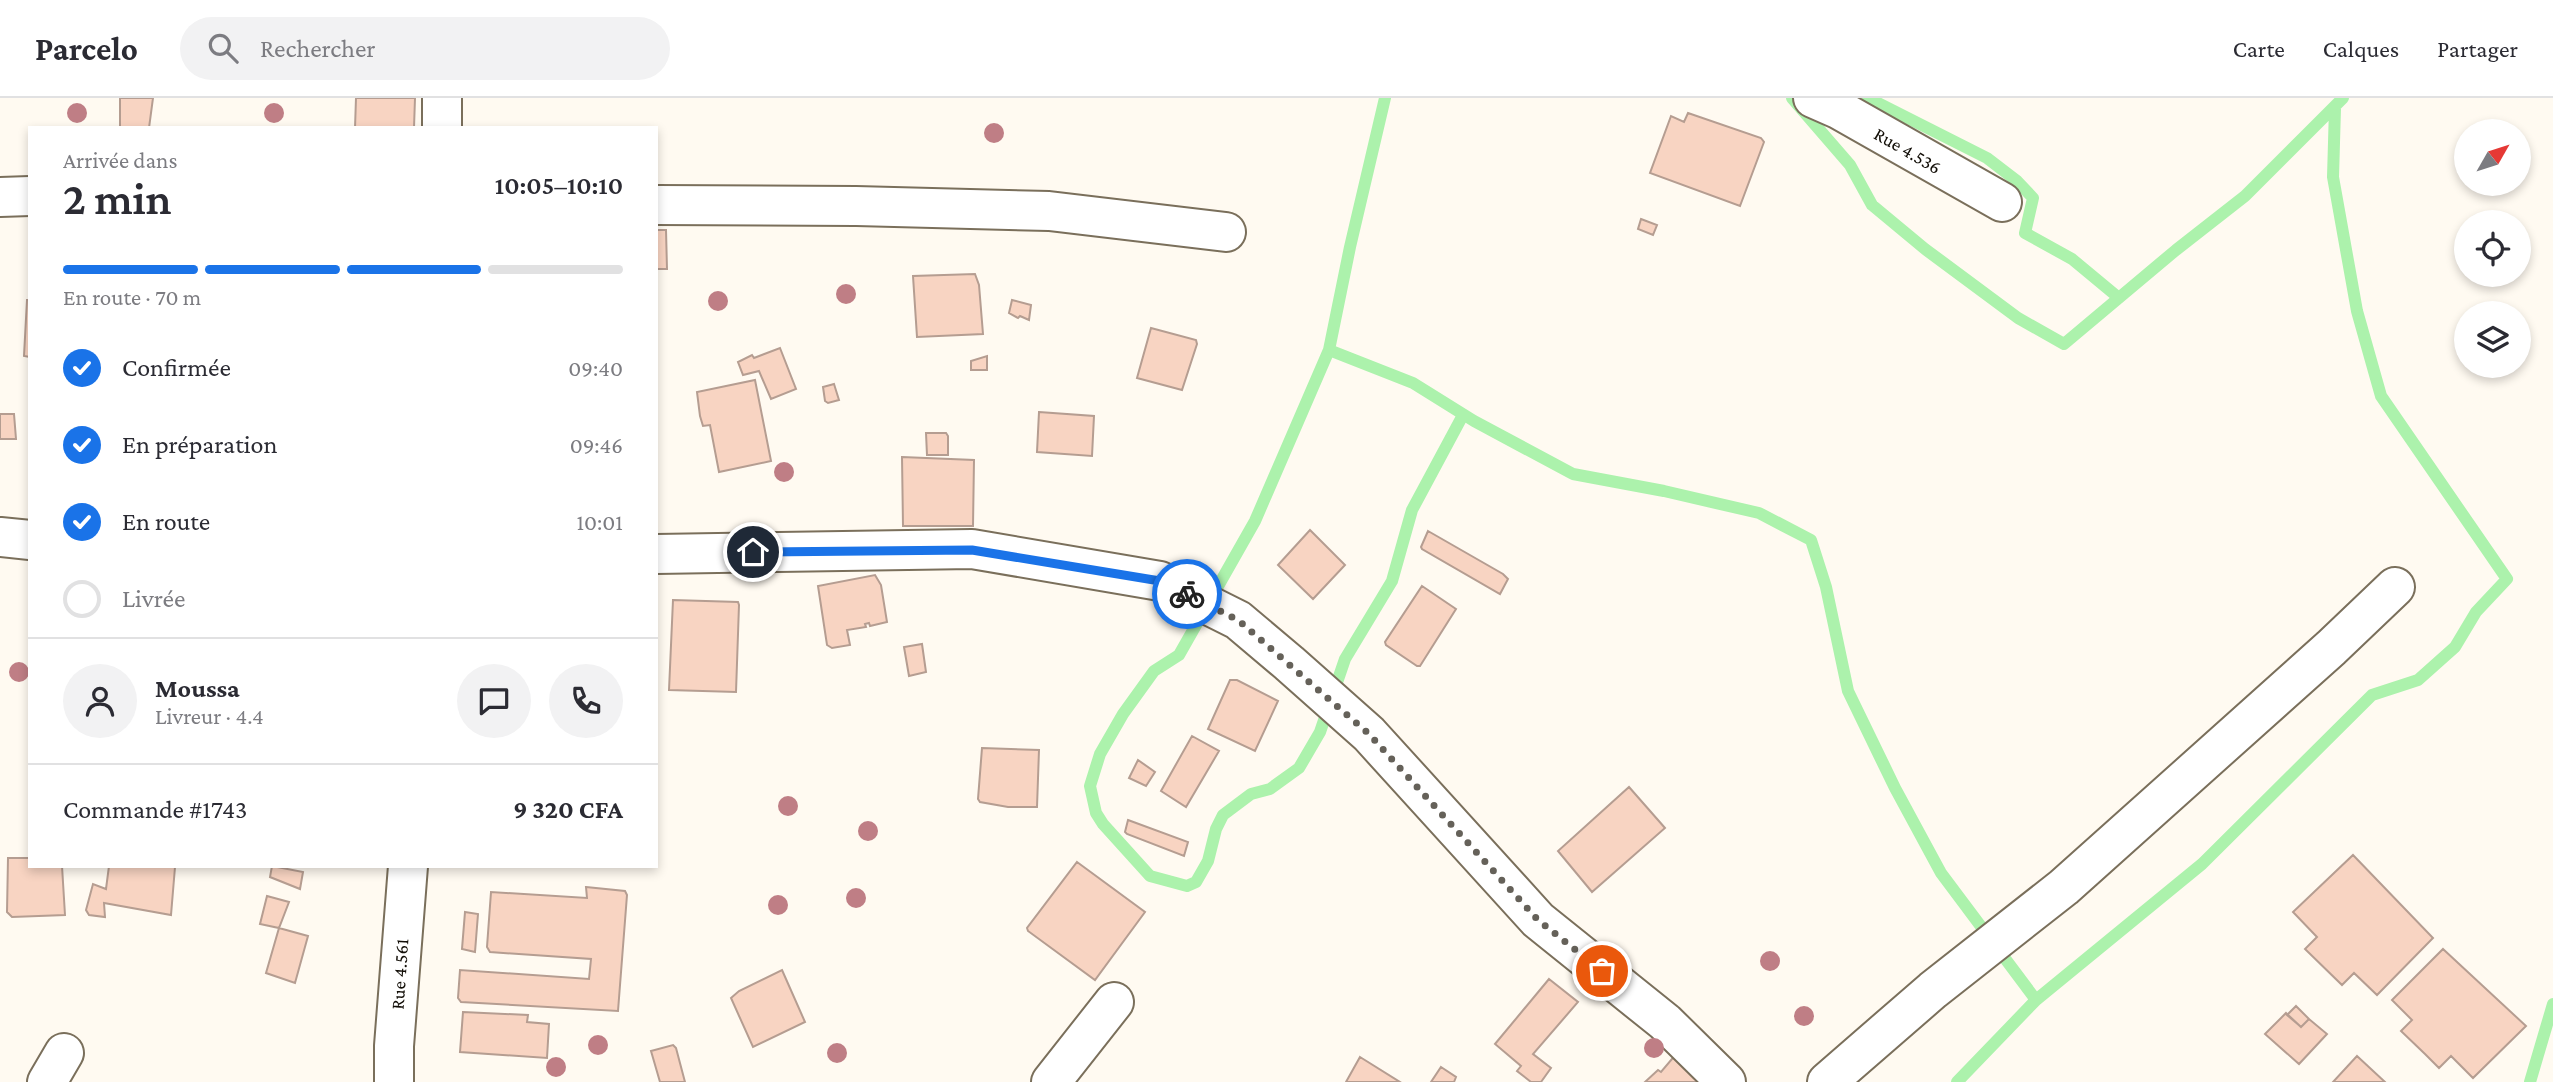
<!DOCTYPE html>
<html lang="fr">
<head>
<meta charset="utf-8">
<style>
  body { margin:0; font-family:"Crimson Pro",serif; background:#f2f2f3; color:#2b2b33; height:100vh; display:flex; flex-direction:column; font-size:26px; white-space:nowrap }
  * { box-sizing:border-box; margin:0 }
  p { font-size:23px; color:#7c7c81 }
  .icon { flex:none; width:38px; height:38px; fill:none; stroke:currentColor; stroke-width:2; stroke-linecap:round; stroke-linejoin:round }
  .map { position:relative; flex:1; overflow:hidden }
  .drawer { position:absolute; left:28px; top:28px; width:630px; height:742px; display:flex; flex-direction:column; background:#fff; border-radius:0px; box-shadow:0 4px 10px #0003 }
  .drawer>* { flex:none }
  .needle { width:46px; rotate:51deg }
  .fabs { position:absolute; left:2454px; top:21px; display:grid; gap:14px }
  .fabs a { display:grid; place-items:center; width:77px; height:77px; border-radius:50%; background:#fff; box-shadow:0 4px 10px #0003; font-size:35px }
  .pin { position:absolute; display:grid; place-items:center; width:60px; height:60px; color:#fff; margin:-30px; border:4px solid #fff; border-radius:50%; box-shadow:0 2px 7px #0007 }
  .courier { position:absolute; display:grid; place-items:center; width:70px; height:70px; margin:-35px; border:5px solid #1a73e8; border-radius:50%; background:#fff; color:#222; box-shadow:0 2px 9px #0007 }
  .headline em { font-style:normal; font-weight:600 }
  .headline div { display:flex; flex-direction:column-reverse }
  .headline { display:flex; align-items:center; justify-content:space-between; height:119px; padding:0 35px }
  h1 { font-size:46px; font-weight:600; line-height:52px }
  .bar { display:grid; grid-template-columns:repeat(4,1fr); gap:10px 7px; align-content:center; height:84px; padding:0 35px }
  .bar i { height:9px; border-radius:5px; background:#e1e1e2 }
  .bar .selected { background:#1a73e8 }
  .bar p { grid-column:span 4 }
  .line { display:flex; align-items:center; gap:18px; padding:0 35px; border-top:2px solid #e1e1e2 }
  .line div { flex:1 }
  .round { display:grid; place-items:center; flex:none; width:74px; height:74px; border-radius:37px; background:#f2f2f3 }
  ol { padding:0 35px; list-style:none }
  li { display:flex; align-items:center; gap:21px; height:77px }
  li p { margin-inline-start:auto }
  li .icon { padding:7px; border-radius:50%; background:#1a73e8; color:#fff; stroke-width:4 }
  li:last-child { color:#7c7c81 }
  li i { width:38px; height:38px; border:4px solid #e1e1e2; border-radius:50% }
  header { display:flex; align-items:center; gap:42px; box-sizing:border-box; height:98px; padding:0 35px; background:#fff; border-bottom:2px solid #e1e1e2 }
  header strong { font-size:33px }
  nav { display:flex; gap:38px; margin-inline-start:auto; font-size:24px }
  .search { width:490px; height:63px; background:#f2f2f3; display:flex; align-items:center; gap:18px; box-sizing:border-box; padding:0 24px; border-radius:38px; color:#7c7c81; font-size:26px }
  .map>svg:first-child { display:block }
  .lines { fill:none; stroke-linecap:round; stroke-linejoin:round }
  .stream { stroke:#acf2ac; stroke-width:12 }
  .building { fill:#f8d4c2; stroke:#b59d91; stroke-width:2 }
  .minor-casing { stroke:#7a6f5b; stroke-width:42 }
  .minor { stroke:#fff; stroke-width:38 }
  .tree { fill:#bf7e85 }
  .done { stroke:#656159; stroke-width:7; stroke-dasharray:0 12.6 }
  .route { stroke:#1a73e8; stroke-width:9 }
  .labels { text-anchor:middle; stroke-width:6; stroke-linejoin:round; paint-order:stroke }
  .street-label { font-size:19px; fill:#120e07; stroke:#fff }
</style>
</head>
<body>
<header>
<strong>Parcelo</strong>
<div class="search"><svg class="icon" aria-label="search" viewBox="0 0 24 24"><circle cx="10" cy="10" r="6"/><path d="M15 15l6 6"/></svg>Rechercher</div>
<nav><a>Carte</a><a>Calques</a><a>Partager</a></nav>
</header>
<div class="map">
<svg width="2553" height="984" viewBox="0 0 2553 984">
  <rect width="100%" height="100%" fill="#fffaf1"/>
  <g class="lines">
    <path class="stream" d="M1385,0L1350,149L1329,252L1255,423L1179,557L1154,573L1123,616L1100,656L1090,688L1096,715L1103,726L1150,778L1187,788L1196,784L1208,763L1216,731L1223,717L1251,696L1270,691L1299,670L1320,634L1345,561L1392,483L1412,412L1463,317
      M1792,0L1850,67L1872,107L1925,151L2018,220L2064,246L2176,152L2245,98L2343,0
      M1868,0L1987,60L2017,83L2033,100L2025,135L2072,161L2119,200
      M1329,252L1413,285L1474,323L1573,376L1664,393L1759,415L1811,442L1826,489L1848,593L1895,690L1941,775L2036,902
      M1957,984L2036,902L2202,766L2372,597L2418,582L2455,549L2476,514L2507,481L2381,298L2357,213L2333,79L2335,10
      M2530,984L2553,906"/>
  </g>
  <path class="building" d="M120,0H153L149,30L120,29Z
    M356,0H415L414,30H355Z
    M1688,15L1761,40L1764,44L1740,108L1650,75L1671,18L1684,24Z
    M1641,121L1657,127L1653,137L1638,131Z
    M656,132H666L667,171H656Z
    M975,176L979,187L983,236L917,239L913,178Z
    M27,202H30V259L24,258Z
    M1012,202L1031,207L1029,222L1020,218L1018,220L1009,215Z
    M1151,230L1196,242L1197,246L1182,292L1137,280Z
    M780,250L796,291L771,301L759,273L743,277L738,264L752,257L754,260Z
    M987,258V272H971V263Z
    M755,282L771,363L719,374L710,327L703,328L700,318L697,294Z
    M834,286L839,302L828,305L825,303L823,289Z
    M1039,314L1094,318L1092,358L1037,354Z
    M0,316H14L16,341H0Z
    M926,335H946L948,338V357H927Z
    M902,359L974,362L973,428H903Z
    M1310,432L1345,467L1313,501L1278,467Z
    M1428,433L1503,476L1508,481L1500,496L1422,451L1421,449Z
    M875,477L881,487L887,524L870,528L869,525L865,526L866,529L847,532L850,547L832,550L827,547L818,488Z
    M1422,488L1456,511L1420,568H1417L1386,547L1385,544Z
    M673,502L738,504L739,507L736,594L669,592Z
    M922,546L926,574L909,578L904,549Z
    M1230,582H1237L1278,603L1255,653L1208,631Z
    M1192,638L1219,653L1186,709L1161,693Z
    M982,650L1039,652L1037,709H1008L980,704L978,701Z
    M1138,662L1155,674L1146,688L1129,680Z
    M1629,689L1665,730L1592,794L1558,753Z
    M1128,722L1188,744L1184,758L1127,736L1125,734Z
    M2353,757L2433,840L2377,897L2354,875L2342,887L2305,851L2317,839L2293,814Z
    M8,760H30V768H62L65,817L12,819L7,814Z
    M1077,764L1145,814L1095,882L1028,833L1027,830Z
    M109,768L175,769L171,817L104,805L105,819L89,817L86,812L93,786L106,791Z
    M272,768L303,774L300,791L270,779Z
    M586,789L625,793L627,797L618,913L461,904L458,900L460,872L589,881L591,861L490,854L487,849L491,794L587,800Z
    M267,798L289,804L279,830L260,826Z
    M465,814L478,816L475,854L462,851Z
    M279,830L308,838L295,885L266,875Z
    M2443,851L2526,928L2473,980L2451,958L2439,970L2425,956L2401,933L2412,922L2392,902Z
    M782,872L805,924L753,949L731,900L739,893Z
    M1549,881L1578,904L1533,956L1551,970L1541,984H1531L1517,973L1521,968L1495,946Z
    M2296,908L2309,921L2301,929L2287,917Z
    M463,914L528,917L527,924L549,926L547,960L460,954Z
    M2286,915L2301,929L2309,921L2327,936L2299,966L2265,936Z
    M673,947L676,950L685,984H660L651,953Z
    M1677,955L1707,984H1645L1658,972L1661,974Z
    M2357,958L2385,984H2333Z
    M1360,959L1400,984H1346Z
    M1441,969L1456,979L1454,984H1431Z"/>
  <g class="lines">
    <defs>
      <path id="minor" d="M1813,0L1838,11L2002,104
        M442,30V0
        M0,99L30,98
        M656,107L856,108L1049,113L1226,134
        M0,439L30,442
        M656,456L972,451L1160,483L1238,522L1289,565L1369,636L1538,822L1665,924L1726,984
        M47,984L64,955
        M394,984V948L408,768
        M1051,984L1114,904
        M1827,984L1933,892L2064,789L2331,550L2395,489"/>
    </defs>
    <use href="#minor" class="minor-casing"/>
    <use href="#minor" class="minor"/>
  </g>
  <g class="tree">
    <circle cx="77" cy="15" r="10"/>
    <circle cx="274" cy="15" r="10"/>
    <circle cx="994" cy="35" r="10"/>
    <circle cx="846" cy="196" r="10"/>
    <circle cx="718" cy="203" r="10"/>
    <circle cx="784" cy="374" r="10"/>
    <circle cx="19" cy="574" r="10"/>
    <circle cx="788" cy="708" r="10"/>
    <circle cx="868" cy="733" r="10"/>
    <circle cx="856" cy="800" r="10"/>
    <circle cx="778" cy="807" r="10"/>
    <circle cx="1770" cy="863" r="10"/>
    <circle cx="1804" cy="918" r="10"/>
    <circle cx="598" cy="947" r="10"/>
    <circle cx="1654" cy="950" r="10"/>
    <circle cx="837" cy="955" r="10"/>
    <circle cx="556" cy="969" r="10"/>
  </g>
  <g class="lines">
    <path class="done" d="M1187,496L1238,522L1369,636L1538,822L1602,873"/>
    <path class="route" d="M753,454L972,452L1160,483L1187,496"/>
  </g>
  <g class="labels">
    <g class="street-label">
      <text transform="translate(1908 52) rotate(30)" y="7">Rue 4.536</text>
      <text transform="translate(399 876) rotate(-86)" y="7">Rue 4.561</text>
    </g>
  </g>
</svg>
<div class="fabs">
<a><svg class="needle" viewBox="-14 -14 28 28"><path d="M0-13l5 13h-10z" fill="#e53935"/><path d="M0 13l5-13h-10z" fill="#7c7c81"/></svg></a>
<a><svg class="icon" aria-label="locate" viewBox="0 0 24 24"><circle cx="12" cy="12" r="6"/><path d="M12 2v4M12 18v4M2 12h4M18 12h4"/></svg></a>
<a><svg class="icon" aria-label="layers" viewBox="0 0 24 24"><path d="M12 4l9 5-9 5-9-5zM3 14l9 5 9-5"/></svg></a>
</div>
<div class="pin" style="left:1602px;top:873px;background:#ea580c"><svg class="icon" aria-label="bag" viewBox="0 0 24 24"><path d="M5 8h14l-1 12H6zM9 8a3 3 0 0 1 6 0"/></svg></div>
<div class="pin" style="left:753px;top:454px;background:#1f2937"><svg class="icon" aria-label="home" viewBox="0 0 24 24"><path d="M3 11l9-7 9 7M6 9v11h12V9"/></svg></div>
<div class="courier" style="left:1187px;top:496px"><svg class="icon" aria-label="bike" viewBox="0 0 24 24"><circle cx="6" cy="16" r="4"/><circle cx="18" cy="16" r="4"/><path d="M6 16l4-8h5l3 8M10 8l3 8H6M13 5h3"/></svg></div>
<section class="drawer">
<div class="headline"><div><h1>2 min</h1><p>Arrivée dans</p></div><em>10:05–10:10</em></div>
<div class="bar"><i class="selected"></i><i class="selected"></i><i class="selected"></i><i></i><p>En route · 70 m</p></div>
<ol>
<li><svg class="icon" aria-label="check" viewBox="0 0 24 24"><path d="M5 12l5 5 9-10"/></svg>Confirmée<p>09:40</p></li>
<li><svg class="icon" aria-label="check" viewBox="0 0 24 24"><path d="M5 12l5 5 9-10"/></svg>En préparation<p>09:46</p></li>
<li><svg class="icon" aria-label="check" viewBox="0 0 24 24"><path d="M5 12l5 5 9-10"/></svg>En route<p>10:01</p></li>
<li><i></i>Livrée</li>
</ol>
<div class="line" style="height:126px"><a class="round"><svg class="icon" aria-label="person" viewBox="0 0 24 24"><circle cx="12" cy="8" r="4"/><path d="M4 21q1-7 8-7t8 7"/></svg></a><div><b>Moussa</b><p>Livreur · 4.4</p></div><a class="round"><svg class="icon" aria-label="chat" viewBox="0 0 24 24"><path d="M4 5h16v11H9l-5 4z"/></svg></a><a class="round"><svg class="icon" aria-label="phone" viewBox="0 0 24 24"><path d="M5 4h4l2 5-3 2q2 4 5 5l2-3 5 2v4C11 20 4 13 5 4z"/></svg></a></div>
<div class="line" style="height:91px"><div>Commande #1743</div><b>9 320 CFA</b></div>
</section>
</div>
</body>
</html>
